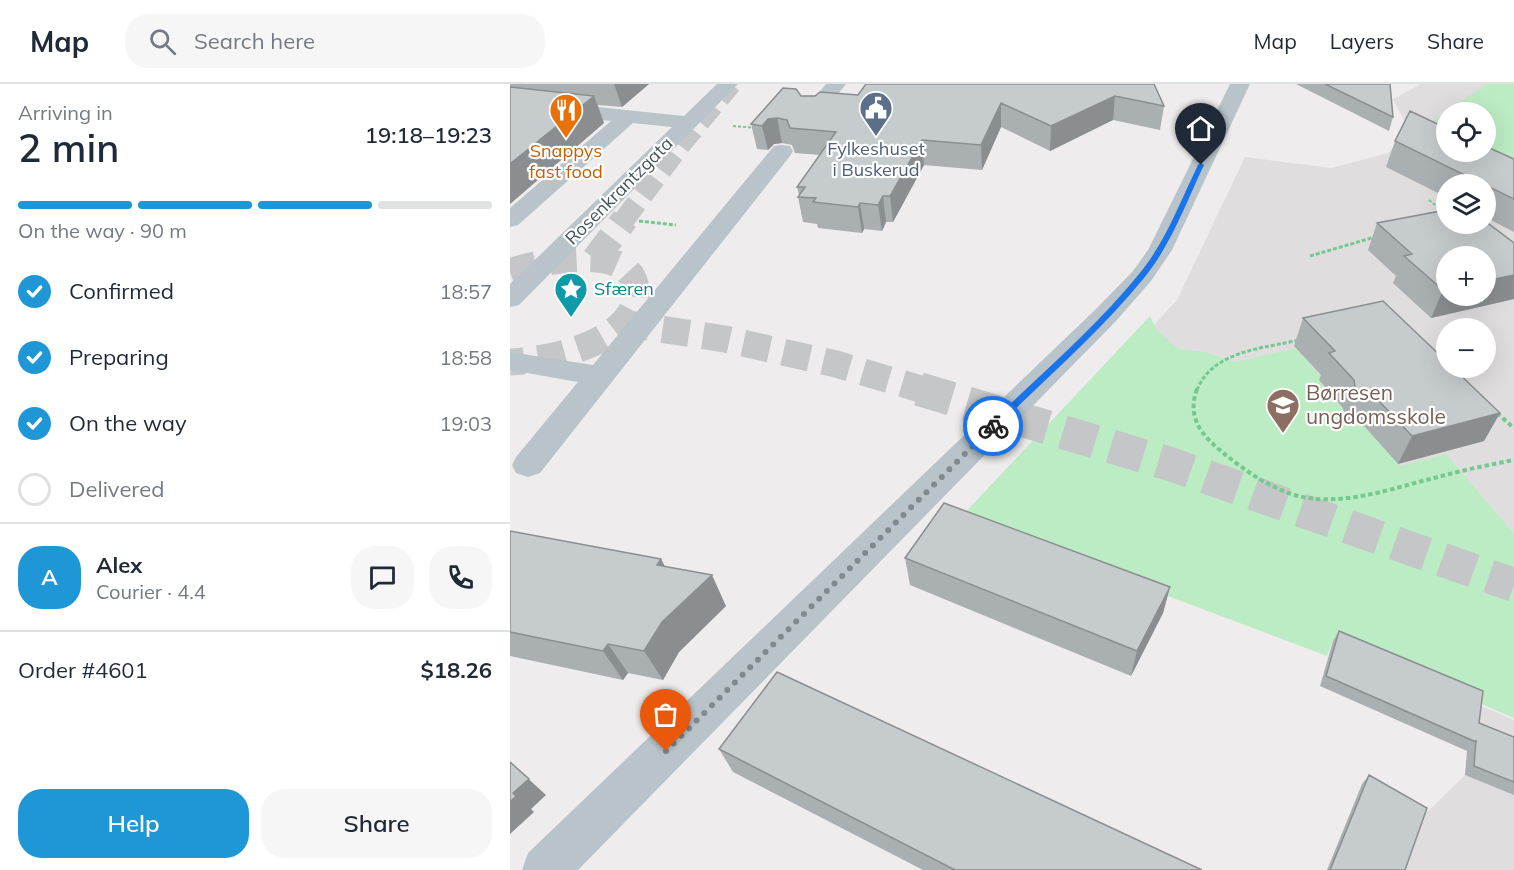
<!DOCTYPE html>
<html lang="en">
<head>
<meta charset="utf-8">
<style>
  body { margin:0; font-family:Mulish,sans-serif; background:#f6f6f7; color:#1f2937; height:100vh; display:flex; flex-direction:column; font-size:22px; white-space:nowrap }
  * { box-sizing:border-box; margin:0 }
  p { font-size:20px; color:#747a83 }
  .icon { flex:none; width:33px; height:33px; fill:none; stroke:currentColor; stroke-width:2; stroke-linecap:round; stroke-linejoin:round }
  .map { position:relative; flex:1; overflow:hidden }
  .sheet { display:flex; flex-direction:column; background:#fff; width:510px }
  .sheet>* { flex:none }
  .controls { position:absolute; left:926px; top:18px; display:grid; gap:12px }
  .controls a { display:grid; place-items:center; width:60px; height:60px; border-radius:50%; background:#fff; box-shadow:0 6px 24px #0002; font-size:30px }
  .pin { position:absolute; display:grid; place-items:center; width:51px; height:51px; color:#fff; margin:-62px -26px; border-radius:50% 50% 50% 0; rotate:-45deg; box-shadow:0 0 6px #0007 }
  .pin .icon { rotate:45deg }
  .courier { position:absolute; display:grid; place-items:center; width:60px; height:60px; margin:-30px; border:4px solid #1a73e8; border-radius:50%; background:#fff; color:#222; box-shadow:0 2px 8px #0007 }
  .head em { font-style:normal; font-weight:600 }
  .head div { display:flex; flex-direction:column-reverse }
  .head { display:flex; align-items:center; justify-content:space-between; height:102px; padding:0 18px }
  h1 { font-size:39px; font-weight:600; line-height:45px }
  .bar { display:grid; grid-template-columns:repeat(4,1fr); gap:9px 6px; align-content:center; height:72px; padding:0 18px }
  .bar i { height:8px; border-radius:4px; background:#e0e1e3 }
  .bar .current { background:#1f97d6 }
  .bar p { grid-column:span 4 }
  .line { display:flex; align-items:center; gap:15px; padding:0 18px; border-top:2px solid #e0e1e3 }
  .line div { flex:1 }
  .round { display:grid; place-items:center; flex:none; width:63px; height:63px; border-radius:24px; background:#f6f6f7 }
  ol { padding:0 18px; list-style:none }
  li { display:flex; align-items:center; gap:18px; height:66px }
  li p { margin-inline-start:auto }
  li .icon { padding:6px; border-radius:50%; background:#1f97d6; color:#fff; stroke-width:4 }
  li:last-child { color:#747a83 }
  li i { width:33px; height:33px; border:3px solid #e0e1e3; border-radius:50% }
  .cta { display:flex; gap:12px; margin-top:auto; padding:12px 18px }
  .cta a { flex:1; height:69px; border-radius:24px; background:#1f97d6; color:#fff; font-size:24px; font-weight:600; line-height:69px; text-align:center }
  .cta a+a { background:#f6f6f7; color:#1f2937 }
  header { display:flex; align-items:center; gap:36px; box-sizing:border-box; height:84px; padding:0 30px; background:#fff; border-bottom:2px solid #e0e1e3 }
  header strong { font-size:28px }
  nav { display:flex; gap:33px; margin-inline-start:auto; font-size:21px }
  .search { width:420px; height:54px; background:#f6f6f7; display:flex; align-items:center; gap:15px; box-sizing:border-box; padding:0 21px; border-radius:24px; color:#747a83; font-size:22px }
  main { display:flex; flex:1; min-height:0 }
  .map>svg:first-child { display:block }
  .education { fill:#e0ddde; fill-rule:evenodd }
  .green { fill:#bbecc3 }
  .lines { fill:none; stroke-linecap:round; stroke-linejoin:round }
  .major-tunnel-far2 { stroke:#c4c6c8; stroke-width:21; stroke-dasharray:21 10; stroke-linecap:butt }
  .major-tunnel-far1 { stroke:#c4c6c8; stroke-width:27; stroke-dasharray:27 14; stroke-linecap:butt }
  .major-tunnel { stroke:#c4c6c8; stroke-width:34; stroke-dasharray:34 16; stroke-linecap:butt }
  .path-far2 { stroke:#74c98d; stroke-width:2; stroke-dasharray:3 2; stroke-linecap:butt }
  .path-far1 { stroke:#74c98d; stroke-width:3; stroke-dasharray:4 2; stroke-linecap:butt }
  .path { stroke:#74c98d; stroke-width:4; stroke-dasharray:4.5 3; stroke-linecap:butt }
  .minor { fill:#b8c4c9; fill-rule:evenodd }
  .wall { fill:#aaafb1 }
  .shaded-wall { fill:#8b8e90 }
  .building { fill:#c6cbce; stroke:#8b8e90; stroke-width:1.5 }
  .route { fill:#1a73e8 }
  .done { stroke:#80898d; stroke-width:6; stroke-dasharray:0 10.8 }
  .labels { text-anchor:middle; stroke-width:4.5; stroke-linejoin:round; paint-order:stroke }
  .far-service-label { font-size:18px; fill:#4e5e75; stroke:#fff }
  .far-food-label { font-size:18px; fill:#c56008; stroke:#fff }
  .far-street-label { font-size:18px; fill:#455459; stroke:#fff }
  .far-culture-label { font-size:18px; fill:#0d838f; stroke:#fff; text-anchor:start }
  .education-label { font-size:21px; fill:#785e54; stroke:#fff; text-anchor:start }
</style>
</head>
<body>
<header>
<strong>Map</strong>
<div class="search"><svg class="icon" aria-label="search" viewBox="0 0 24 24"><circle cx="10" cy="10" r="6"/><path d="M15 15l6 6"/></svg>Search here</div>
<nav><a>Map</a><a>Layers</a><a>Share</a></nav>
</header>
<main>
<section class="sheet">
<div class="head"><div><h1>2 min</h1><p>Arriving in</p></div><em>19:18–19:23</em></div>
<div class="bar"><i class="current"></i><i class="current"></i><i class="current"></i><i></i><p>On the way · 90 m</p></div>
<ol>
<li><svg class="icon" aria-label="check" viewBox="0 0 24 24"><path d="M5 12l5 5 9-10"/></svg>Confirmed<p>18:57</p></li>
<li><svg class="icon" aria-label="check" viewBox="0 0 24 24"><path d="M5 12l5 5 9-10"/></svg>Preparing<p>18:58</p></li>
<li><svg class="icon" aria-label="check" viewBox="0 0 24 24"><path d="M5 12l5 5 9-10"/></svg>On the way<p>19:03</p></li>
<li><i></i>Delivered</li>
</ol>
<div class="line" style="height:108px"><b class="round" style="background:#1f97d6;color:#fff">A</b><div><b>Alex</b><p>Courier · 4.4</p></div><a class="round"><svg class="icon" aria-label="chat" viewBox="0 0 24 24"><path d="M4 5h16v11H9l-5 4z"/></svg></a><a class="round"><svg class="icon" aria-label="phone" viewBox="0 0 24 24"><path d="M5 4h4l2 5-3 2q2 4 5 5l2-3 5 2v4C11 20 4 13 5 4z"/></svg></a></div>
<div class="line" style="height:78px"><div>Order #4601</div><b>$18.26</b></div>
<div class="cta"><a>Help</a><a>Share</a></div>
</section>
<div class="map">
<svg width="1004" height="786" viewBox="0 0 1004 786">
  <rect width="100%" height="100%" fill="#efeced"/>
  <path class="education" d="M911,0H1004V630L480,417L667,216L735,73L821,84L878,69L900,47L883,15ZM936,28H975V68H936ZM936,100H975V140H936ZM936,172H975V212H936ZM936,244H975V284H936Z
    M965,619L1004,636V786H893L913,732L955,691Z"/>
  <path class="green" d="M977,0H1004V77L975,67V28H936V53L912,44Z
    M640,232L647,246L668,265L694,268L725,278L786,264L813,295L809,297L836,327L851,339L890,382L936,370L1004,450V634L823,556L817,572L450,434Z"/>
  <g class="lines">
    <path class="major-tunnel-far2" d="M114,136L171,60L221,0"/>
    <path class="major-tunnel-far1" d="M85,175L115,135
      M0,188C28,178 114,158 125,200C127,209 127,218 122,226C102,263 38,276 0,278
      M112,239L215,255L326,280L414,306"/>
    <path class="major-tunnel" d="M409,305L660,380L1004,501"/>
    <path class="path-far2" d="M223,42L246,44
      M919,116L936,130"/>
    <path class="path-far1" d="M129,137L166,141
      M800,172L865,153
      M687,306C702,267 754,264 790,256"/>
    <path class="path" d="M687,305C677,332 690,350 711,367C735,387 766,409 798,414C840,420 884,404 924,394C950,387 977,381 1004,376
      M987,329L1004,344"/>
    <path class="minor" d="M207,0H228L9,221L0,223V200L162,43L123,39L8,141L0,143V124L101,37L0,26V14L174,32Z
      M316,0H336L309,34H295L292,30Z
      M720,0H740L662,166L641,197L606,237L68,786H12L18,769L586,225L623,187L638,166Z
      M272,61L280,62L283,67L280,72L30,389L18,393L6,389L2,381L6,373L68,298L0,286V268L83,281L264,62Z"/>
  </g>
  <path class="wall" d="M0,0H139L112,23L88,21L94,39L0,120Z
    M644,0L654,22L650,46L603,36L540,67L491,43L472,86L414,81L383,138H376L372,147L354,145L352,149L308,144L307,140L293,138L288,113L289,111L287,103L310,71L285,69L282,61L272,59L264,60L258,66L247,65L241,40L291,12Z
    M786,0H880L883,33L879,47Z
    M885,57L1004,75V148L975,133V100H936V113L876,83Z
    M867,139L1004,159V215L921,234L883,199L886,192L858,166Z
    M793,234L990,329L974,357L888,380L855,343L835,336L833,324L809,296L811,291L784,262Z
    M0,447L151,475L155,483L216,522L169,568L153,596L118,589L113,596L0,572Z
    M395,474L660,503L653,529L621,592L400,501Z
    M829,547L969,639L1004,653V711L955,691L957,667L810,602L823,557Z
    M209,665L692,786H413L223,688Z
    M859,691L895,786H817L852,700Z"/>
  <path class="shaded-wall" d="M104,0H139L112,23Z
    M84,12L94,39L0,120V80Z
    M605,12L603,36L540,67L541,42Z
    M491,19V43L472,86L471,61Z
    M267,34L272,59L264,60L258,66L252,42L258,35Z
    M412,56L414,81L383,138L380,112Z
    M373,112L376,138L372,147L368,121Z
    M350,119L354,145L352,149L348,123Z
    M1004,191V215L921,234L933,206H936V212H975V197Z
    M990,329L974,357L888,380L902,352Z
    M151,475L167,506L147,481Z
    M202,491L216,522L169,568L153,596L134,567L152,538Z
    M660,503L653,529L621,592L627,567Z
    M98,560L118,589L113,596L93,567Z
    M0,678L36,711L21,725L24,728L0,750V718L3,709Z"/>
  <path class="building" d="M356,0H644L654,22L605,12L541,42L491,19L471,61L412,56L380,112H373L368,121L350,119L348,123L303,118L306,114L288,113L295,103H287L326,48L280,44L277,36L267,34L258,35L252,42L241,40L273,4L286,5L291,12H305L310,8L348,11Z
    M815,0H880L883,33Z
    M0,3L84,12L0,80Z
    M900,27L936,44V68H975V62L1004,75V115L885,57Z
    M936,126V140H975V137L1004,159V191L975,197V172H936V206H933L894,172L902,170L867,139Z
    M873,217L936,277V284H943L990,329L902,352L867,315L846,309L844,296L819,269L825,267L793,234Z
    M434,419L660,503L627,567L395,474Z
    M0,447L151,475L147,481L202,491L152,538L134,567L98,560L93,567L0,548Z
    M829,547L973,607L969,639L1004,653V698L964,682L966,656V658L816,592Z
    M267,588L692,786H445L209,665Z
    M0,678L19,695L3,709L6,712L0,718Z
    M859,691L917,724L895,786H820Z"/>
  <path class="route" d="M691,79L694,81C676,119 661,161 634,194C590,248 535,295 486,344H479V340C528,293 587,242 629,190C655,159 670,118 688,81Z"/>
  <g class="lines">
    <path class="done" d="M156,667L483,342"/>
  </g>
  <defs>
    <symbol id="civic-pin" viewBox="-11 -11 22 30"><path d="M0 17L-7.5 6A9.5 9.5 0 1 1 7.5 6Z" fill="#5c6f8a" stroke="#fff"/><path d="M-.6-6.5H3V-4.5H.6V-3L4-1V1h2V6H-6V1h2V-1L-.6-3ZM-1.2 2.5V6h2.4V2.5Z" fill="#fff"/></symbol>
    <symbol id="restaurant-pin" viewBox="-11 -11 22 30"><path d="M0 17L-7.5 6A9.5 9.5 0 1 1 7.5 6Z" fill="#e8710a" stroke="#fff"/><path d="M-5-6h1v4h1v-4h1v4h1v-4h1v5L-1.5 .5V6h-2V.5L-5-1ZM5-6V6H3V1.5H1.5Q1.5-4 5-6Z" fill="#fff"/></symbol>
    <symbol id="sight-pin" viewBox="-11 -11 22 30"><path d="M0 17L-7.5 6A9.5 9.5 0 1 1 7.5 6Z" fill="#0f9aa8" stroke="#fff"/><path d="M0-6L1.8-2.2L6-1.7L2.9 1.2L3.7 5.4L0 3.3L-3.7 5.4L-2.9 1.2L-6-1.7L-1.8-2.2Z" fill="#fff"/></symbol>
    <symbol id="school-pin" viewBox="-11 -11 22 30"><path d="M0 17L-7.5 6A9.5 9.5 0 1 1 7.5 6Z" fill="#8d6e63" stroke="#fff"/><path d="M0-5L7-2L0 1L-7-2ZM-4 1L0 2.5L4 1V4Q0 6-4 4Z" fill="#fff"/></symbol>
  </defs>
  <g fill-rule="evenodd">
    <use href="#civic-pin" x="347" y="5" width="38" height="52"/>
    <use href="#restaurant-pin" x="37" y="7" width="38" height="52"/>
    <use href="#sight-pin" x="42" y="186" width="38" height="52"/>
    <use href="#school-pin" x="754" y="302" width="38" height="52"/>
  </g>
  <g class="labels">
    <g class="far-service-label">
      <text x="366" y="71">Fylkeshuset<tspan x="366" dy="21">i Buskerud</tspan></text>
    </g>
    <g class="far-food-label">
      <text x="56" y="73">Snappys<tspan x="56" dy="21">fast food</tspan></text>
    </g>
    <g class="far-street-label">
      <text transform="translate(109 107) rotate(-45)" y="6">Rosenkrantzgata</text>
    </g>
    <g class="far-culture-label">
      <text x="84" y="211">Sfæren</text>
    </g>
    <g class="education-label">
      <text x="796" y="316">Børresen<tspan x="796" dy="24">ungdomsskole</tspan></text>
    </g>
  </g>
</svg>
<div class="controls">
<a><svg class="icon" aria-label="locate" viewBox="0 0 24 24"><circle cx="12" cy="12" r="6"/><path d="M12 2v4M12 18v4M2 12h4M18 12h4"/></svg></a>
<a><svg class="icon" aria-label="layers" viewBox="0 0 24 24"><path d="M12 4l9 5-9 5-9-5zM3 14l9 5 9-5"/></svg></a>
<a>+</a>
<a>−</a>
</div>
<div class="pin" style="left:156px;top:667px;background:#ea580c"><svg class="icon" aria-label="bag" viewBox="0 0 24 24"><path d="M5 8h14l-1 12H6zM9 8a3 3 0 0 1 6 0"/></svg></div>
<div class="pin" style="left:691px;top:81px;background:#1f2937"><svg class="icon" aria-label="home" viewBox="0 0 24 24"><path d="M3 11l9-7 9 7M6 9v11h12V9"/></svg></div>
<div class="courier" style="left:483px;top:342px"><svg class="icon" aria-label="bike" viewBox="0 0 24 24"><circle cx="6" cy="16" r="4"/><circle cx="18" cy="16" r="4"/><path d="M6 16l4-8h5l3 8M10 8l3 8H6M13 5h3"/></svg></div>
</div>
</main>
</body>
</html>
